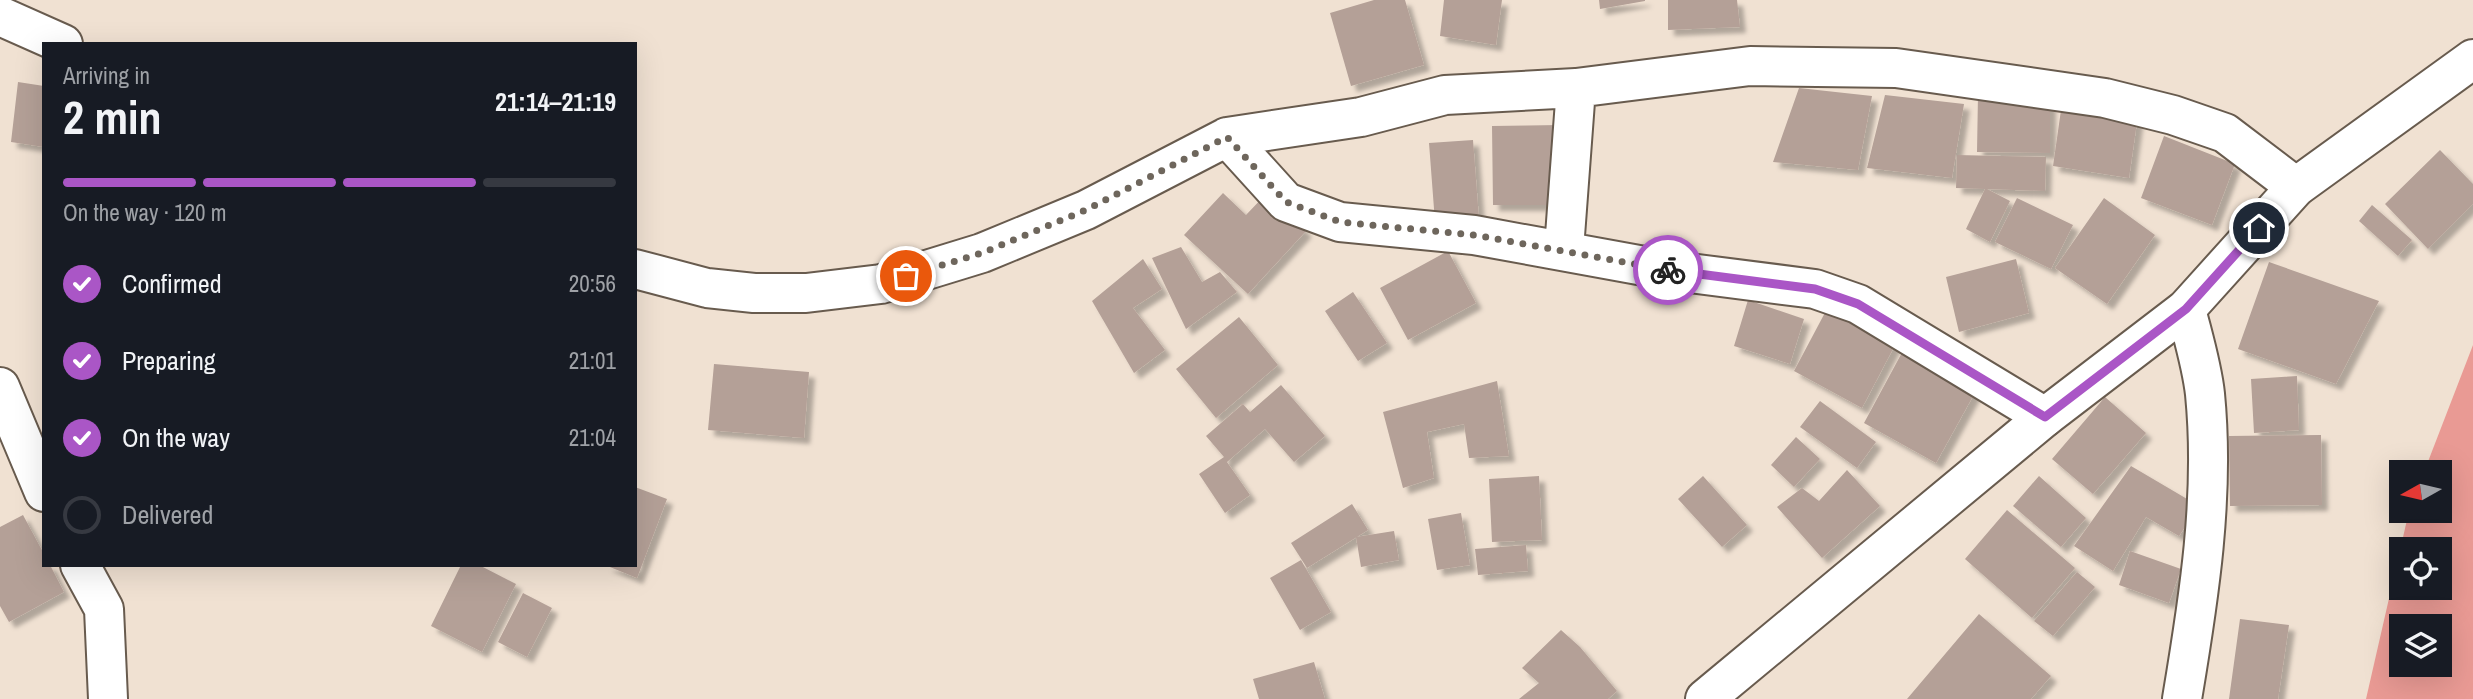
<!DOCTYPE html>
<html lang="en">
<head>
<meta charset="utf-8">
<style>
  body { margin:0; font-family:"Archivo Narrow",sans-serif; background:#242831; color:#f1f3f6; height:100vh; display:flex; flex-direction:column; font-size:26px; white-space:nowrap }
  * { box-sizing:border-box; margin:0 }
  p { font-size:23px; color:#9ea1a6 }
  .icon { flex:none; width:38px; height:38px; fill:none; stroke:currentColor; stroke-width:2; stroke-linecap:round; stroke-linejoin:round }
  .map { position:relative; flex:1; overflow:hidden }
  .panel { position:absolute; left:42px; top:42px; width:595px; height:525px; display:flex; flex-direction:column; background:#171b24; border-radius:0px; box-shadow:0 7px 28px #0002 }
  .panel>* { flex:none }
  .needle { width:46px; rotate:262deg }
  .controls { position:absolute; left:2389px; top:460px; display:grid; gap:14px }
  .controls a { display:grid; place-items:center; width:63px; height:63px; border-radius:0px; background:#171b24; box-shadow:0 7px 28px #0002; font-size:35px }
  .pin { position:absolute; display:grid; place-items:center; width:60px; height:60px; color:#fff; margin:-30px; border:4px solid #fff; border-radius:50%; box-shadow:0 2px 7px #0007 }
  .courier { position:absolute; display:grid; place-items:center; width:70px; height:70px; margin:-35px; border:5px solid #aa56c6; border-radius:50%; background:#fff; color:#222; box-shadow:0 2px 9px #0007 }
  .overview em { font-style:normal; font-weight:700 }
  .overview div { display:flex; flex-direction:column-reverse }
  .overview { display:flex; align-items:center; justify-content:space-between; height:119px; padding:0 21px }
  h1 { font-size:46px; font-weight:700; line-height:52px }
  .bar { display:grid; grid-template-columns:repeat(4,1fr); gap:10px 7px; align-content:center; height:84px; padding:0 21px }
  .bar i { height:9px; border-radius:5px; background:#363941 }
  .bar .active { background:#aa56c6 }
  .bar p { grid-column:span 4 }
  ol { padding:0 21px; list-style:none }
  li { display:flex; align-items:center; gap:21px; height:77px }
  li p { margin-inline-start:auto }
  li .icon { padding:7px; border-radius:50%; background:#aa56c6; color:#fff; stroke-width:4 }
  li:last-child { color:#9ea1a6 }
  li i { width:38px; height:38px; border:4px solid #363941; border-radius:50% }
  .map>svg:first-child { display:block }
  .forest { fill:#e99a94; fill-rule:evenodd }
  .building { fill:#b4a097; filter:url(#shadow) }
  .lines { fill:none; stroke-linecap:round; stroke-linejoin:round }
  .minor-casing { stroke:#685b4e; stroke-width:42 }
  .tertiary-casing { stroke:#685b4e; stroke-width:42 }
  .minor { stroke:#fff; stroke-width:38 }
  .tertiary { stroke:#fff; stroke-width:38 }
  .done { stroke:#6e665c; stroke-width:7; stroke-dasharray:0 12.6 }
  .route { stroke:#aa56c6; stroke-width:9 }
</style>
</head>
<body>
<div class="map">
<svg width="2473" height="699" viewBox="0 0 2473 699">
  <defs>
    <filter id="shadow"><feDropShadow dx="6" dy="6" stdDeviation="2" flood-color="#0004"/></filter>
  </defs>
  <rect width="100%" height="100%" fill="#f0e1d2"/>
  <path class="forest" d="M2473,345V699H2366L2409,511H2440V472H2424ZM2401,550H2440V588H2401ZM2401,626H2440V665H2401Z"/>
  <path class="building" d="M1374,0H1405L1424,65L1351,86L1330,13Z
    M1444,0H1502L1496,45L1440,36Z
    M1599,0H1645V1L1600,9Z
    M1668,0H1737L1740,27L1668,30Z
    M18,82L44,86V147L11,142Z
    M1799,88L1872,96L1858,170L1773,162Z
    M1978,94L2050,95V153L1977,152Z
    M1885,95L1964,104L1952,178L1867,168Z
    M2062,103L2138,115L2129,178L2053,166Z
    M1560,125L1561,205H1493L1492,126Z
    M2164,136L2235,164L2212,225L2141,198Z
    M1473,140L1479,219L1435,222L1429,143Z
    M2440,150L2473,184V204L2428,249L2385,204Z
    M1957,155L2046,157L2045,191L1987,189L2010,201L1990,242L1966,229L1985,189L1956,188Z
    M1223,193L1246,215L1266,194L1306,231L1248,294L1184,235Z
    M2017,198L2073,225L2051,269L1995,242Z
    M2104,198L2155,235L2107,304L2055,268Z
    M2372,205L2412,240L2398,256L2359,221Z
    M1181,247L1202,282L1220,272L1237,292L1186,329L1152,258Z
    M1448,251L1476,303L1408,340L1380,288Z
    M1143,259L1162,289L1133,308L1165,350L1134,373L1092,301Z
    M2016,259L2029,313L1959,332L1946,277Z
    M2269,262L2379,301L2336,384L2238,349Z
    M1353,292L1387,343L1358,361L1325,311Z
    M1748,300L1804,319L1790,364L1734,346Z
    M1828,307L1896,343L1862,408L1794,371Z
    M1239,317L1278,365L1216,418L1176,369Z
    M1905,347L1978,387L1936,463L1864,423Z
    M714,364L809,372L804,438L708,430Z
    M2297,376L2299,430L2254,433L2251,379Z
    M1497,381L1509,456L1469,458L1464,424L1427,432L1434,478L1403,488L1383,412Z
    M1281,385L1325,436L1294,462L1265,429L1227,462L1250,495L1225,513L1199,474L1224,457L1206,436L1243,404L1250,412Z
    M2105,397L2146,433L2093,494L2052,459Z
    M1820,401L1876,442L1857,468L1800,427Z
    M2321,435L2322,505L2230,506L2229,436Z
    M1796,437L1820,459L1794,487L1771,465Z
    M2131,466L2199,506L2179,536L2146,517L2113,571L2074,546Z
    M1847,470L1880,506L1822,558L1777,507L1802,488L1819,501Z
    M1539,476L1542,540L1492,542L1489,479Z
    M1703,476L1747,525L1722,547L1678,499Z
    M2039,476L2086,518L2061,547L2013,506Z
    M635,487L667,499L637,578L605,565H635Z
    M1352,504L1368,530L1307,568L1291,543Z
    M2007,510L2075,568L2032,618L1965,559Z
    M1461,513L1470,565L1437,570L1428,519Z
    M23,515L44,554V565H50L64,592L9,622L0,606V527Z
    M1394,531L1399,560L1361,567L1356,537Z
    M1526,545L1528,571L1478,575L1475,549Z
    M2130,551L2181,569L2169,603L2119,585Z
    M1301,560L1331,612L1300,630L1270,578Z
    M461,565H479L516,584L482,652L431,626Z
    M2077,572L2095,587L2053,636L2034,621Z
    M523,593L552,608L527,657L498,642Z
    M1979,614L2051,676L2031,699H1907Z
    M2240,619L2289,625L2278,699H2229Z
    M1561,630L1580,647L1617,691L1608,699H1519L1539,683L1522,668Z
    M1314,662L1325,699H1259L1253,679Z"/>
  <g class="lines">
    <defs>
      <path id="minor" d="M0,16L63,44
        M1227,137L1286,202L1340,222L1474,235L1666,270L1815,289L1858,304L2045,417
        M1564,249L1576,88
        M635,269L707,288L754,293H806L881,284L982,253L1086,210L1227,137L1361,117L1445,95L1576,88L1750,66L1896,68L2105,98L2173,115L2225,133L2296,187
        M0,387L44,492
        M80,565L104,609L108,699
        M2182,699C2199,598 2215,496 2205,394C2202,366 2193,337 2186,309"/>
      <path id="tertiary" d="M1705,699L2045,417L2186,309L2296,187L2473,59"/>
    </defs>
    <use href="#minor" class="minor-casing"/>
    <use href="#tertiary" class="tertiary-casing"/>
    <use href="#minor" class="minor"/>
    <use href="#tertiary" class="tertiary"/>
  </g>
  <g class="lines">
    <path class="done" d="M906,276L982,253L1086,210L1227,137L1286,202L1340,222L1474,235L1668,270"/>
    <path class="route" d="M1668,270L1815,289L1858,304L2045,417L2186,309L2259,228"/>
  </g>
</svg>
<div class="controls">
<a><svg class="needle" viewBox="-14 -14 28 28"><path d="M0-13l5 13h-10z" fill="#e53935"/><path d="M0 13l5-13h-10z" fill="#9ea1a6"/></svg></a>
<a><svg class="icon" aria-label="locate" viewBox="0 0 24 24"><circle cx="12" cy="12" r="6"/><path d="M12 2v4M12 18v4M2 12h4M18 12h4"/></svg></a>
<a><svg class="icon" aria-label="layers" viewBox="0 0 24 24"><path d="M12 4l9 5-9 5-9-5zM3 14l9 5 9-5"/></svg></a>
</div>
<div class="pin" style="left:906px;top:276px;background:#ea580c"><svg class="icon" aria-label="bag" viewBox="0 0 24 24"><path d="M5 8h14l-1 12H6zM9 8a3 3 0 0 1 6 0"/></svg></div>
<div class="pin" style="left:2259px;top:228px;background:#1f2937"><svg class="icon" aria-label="home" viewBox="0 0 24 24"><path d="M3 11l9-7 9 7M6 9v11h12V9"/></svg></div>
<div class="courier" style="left:1668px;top:270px"><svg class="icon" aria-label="bike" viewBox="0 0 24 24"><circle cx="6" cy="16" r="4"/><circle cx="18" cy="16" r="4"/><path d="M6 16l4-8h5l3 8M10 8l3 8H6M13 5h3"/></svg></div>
<section class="panel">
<div class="overview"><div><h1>2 min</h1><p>Arriving in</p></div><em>21:14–21:19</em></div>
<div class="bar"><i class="active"></i><i class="active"></i><i class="active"></i><i></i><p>On the way · 120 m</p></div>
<ol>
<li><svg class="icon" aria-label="check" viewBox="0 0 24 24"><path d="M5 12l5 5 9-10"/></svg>Confirmed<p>20:56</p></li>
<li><svg class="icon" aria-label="check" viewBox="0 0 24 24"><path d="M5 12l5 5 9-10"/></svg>Preparing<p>21:01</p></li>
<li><svg class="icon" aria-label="check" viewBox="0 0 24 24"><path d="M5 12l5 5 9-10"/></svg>On the way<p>21:04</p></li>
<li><i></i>Delivered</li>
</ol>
</section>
</div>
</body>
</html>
